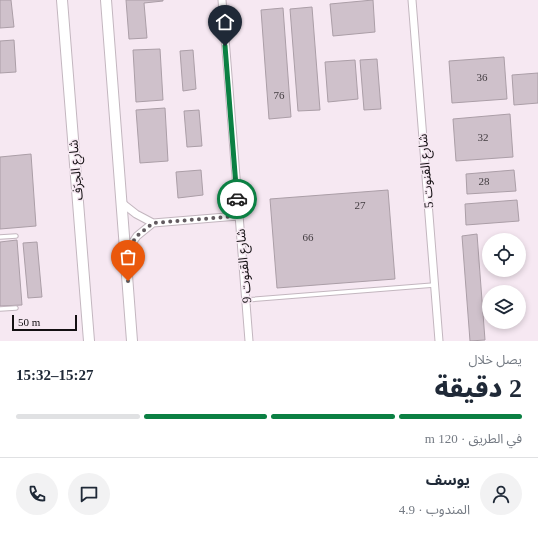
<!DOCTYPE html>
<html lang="ar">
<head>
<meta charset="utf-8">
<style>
  body { margin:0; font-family:"Times New Roman","Noto Sans Arabic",serif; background:#f2f2f3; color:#1f2937; direction:rtl; height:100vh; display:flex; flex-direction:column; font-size:15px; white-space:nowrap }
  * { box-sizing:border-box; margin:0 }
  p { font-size:13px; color:#747a83 }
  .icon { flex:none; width:22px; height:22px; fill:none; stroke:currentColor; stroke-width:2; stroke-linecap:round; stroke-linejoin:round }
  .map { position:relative; height:341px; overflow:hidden; direction:ltr }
  .details { display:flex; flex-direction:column; background:#fff; flex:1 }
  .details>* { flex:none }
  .buttons { position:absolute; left:482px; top:233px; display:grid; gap:8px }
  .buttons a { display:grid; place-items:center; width:44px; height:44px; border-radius:50%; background:#fff; box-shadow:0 2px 6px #0003; font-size:20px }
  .scale { position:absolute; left:12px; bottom:10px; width:65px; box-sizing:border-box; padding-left:4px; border:2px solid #130f12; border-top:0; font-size:11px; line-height:14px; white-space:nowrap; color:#130f12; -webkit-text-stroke:3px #f6e8f2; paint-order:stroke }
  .pin { position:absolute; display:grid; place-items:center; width:34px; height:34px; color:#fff; margin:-41px -17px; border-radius:50% 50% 50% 0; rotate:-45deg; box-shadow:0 0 4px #0007 }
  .pin .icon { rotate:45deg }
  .courier { position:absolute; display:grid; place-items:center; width:40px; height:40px; margin:-20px; border:3px solid #0b8043; border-radius:50%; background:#fff; color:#222; box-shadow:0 1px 5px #0007 }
  .summary em { font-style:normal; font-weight:800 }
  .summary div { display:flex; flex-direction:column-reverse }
  .summary { display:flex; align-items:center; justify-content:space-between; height:68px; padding:0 16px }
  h1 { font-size:26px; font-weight:800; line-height:30px }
  .bar { display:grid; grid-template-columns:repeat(4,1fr); gap:6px 4px; align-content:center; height:48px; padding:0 16px }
  .bar i { height:5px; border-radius:3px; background:#e0e1e3 }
  .bar .on { background:#0b8043 }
  .bar p { grid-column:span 4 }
  .line { display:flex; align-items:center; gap:10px; padding:0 16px; border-top:1px solid #e0e1e3 }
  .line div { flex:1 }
  .round { display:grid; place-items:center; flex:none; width:42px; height:42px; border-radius:21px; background:#f2f2f3 }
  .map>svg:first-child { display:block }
  .building { fill:#cfc1cb; stroke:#ab9ea7 }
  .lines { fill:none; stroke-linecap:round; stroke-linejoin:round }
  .lane-casing { stroke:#c3b6bf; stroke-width:5.5 }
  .street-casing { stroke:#c3b6bf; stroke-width:9 }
  .secondary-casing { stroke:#c3b6bf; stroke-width:12 }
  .lane { stroke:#fff; stroke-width:3.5 }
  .street { stroke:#fff; stroke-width:7 }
  .secondary { stroke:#fff; stroke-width:10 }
  .done { stroke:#625b60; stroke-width:4; stroke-dasharray:0 7.2 }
  .route { stroke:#0b8043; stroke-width:5 }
  .labels { text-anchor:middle; stroke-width:3; stroke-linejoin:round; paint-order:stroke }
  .number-label { font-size:11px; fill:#423c40 }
  .street-label { font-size:13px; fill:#130f12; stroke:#f6e8f2 }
</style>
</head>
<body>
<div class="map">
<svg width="538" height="341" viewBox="0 0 538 341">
  <rect width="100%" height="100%" fill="#f6e8f2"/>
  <path class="building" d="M0,0H11L14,27L0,28Z
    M126,0H163V1L144,3L147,38L129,39Z
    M373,0L375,32L333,36L330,4Z
    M312,7L320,110L298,111L290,9Z
    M283,8L291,117L269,119L261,10Z
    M14,40L16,72L0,73V41Z
    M160,49L163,100L136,102L133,50Z
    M193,50L196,89L183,91L180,51Z
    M504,57L507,99L452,103L449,61Z
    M377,59L381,109L364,110L360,60Z
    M355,60L358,99L328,102L325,62Z
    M538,73V103L514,105L512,75Z
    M165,108L168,161L140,163L136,110Z
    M199,110L202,146L187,147L184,111Z
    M510,114L513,157L456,161L453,119Z
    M31,154L36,226L0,229V157Z
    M201,170L203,195L178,198L176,172Z
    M514,170L516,191L467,194L466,174Z
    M388,190L395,279L277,288L270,199Z
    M517,200L519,221L466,225L465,204Z
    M477,234L485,340L470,341L462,236Z
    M17,240L22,305L0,306V242Z
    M37,242L42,297L28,298L23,243Z"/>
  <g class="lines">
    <defs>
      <path id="lane" d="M0,237L16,236
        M246,300L434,285
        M0,309L16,308"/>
      <path id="street" d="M222,0L249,341
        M412,0L439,341
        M122,203L136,214L153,223L238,216
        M126,252L137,236L153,223"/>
      <path id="secondary" d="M62,0L89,341
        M106,0L132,341"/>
    </defs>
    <use href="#lane" class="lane-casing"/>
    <use href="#street" class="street-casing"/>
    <use href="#secondary" class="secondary-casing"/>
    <use href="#lane" class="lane"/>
    <use href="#street" class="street"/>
    <use href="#secondary" class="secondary"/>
  </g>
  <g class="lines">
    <path class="done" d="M128,281L126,252L137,236L153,223L238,216L237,199"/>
    <path class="route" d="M225,46L237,199"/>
  </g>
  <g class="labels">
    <g class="number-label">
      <text x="482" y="81">36</text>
      <text x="279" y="99">76</text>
      <text x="483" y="141">32</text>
      <text x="484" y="185">28</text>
      <text x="360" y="209">27</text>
      <text x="308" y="241">66</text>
    </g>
    <g class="street-label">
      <text transform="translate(75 170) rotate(-95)" y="5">شارع الحِرَف</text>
      <text transform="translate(425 171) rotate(-95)" y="5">شارع القنوت 5</text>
      <text transform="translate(243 266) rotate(-95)" y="5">شارع القنوت 9</text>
    </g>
  </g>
</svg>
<div class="buttons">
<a><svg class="icon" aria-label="locate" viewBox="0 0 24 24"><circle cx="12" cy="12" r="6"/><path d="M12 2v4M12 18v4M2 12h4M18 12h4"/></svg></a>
<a><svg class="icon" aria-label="layers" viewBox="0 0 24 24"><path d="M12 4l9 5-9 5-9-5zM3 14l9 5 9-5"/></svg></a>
</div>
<div class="scale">50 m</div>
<div class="pin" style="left:128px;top:281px;background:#ea580c"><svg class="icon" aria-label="bag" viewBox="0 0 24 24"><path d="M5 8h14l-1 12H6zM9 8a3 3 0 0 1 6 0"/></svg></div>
<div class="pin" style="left:225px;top:46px;background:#1f2937"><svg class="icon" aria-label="home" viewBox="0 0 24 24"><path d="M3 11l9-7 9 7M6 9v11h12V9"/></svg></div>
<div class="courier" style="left:237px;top:199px"><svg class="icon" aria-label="car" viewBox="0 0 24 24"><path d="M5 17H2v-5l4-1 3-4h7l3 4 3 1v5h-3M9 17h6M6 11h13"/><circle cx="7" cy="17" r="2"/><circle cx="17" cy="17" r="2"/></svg></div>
</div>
<section class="details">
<div class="summary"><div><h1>2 دقيقة</h1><p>يصل خلال</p></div><em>15:27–15:32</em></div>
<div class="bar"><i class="on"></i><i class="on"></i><i class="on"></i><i></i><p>في الطريق · 120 m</p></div>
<div class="line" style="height:72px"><a class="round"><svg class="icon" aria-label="person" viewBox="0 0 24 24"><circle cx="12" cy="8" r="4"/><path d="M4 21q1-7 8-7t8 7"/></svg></a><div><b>يوسف</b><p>المندوب · 4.9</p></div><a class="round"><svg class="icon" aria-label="chat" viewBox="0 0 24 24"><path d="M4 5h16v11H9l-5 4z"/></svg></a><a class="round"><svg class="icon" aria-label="phone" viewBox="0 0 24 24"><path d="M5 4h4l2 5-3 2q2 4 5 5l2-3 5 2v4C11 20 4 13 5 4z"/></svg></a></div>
</section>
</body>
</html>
